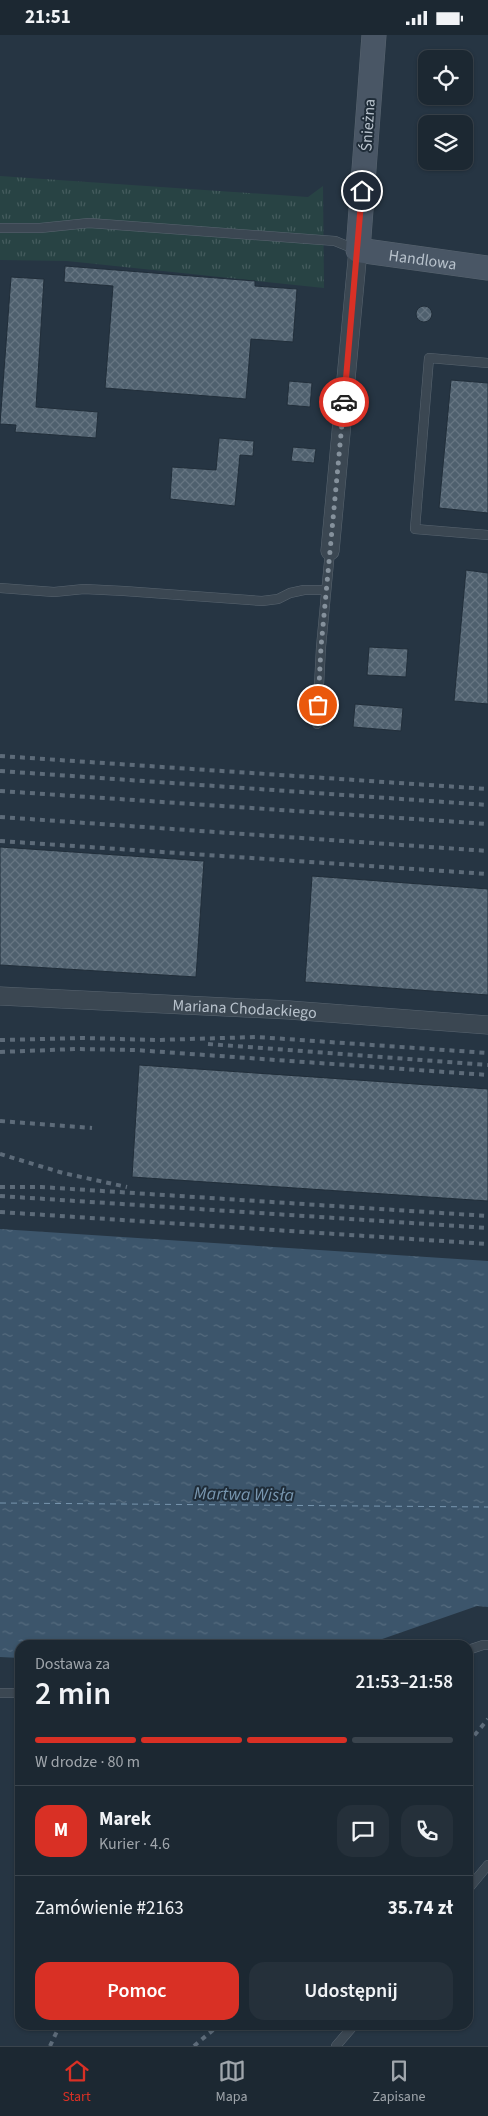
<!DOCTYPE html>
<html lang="pl">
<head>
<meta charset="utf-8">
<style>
  body { margin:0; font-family:"Source Sans 3",sans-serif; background:#25303a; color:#f1f3f6; height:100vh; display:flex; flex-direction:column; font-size:19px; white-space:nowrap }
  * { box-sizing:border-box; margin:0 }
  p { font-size:16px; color:#a0a6ac }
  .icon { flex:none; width:28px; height:28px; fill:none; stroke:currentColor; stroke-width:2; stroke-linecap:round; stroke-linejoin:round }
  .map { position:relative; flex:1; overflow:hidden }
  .details { position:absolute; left:15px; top:1605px; width:458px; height:390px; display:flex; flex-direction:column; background:#1c2832; border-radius:15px; box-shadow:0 1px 4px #0004,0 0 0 1px #3a444d }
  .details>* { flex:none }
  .fabs { position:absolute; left:418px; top:15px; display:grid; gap:10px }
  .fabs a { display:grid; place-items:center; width:55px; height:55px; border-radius:10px; background:#1c2832; box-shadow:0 1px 4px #0004,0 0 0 1px #3a444d; font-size:25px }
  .pin { position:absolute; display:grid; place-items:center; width:42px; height:42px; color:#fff; margin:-21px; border:2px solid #fff; border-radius:50%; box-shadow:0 1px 5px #0007 }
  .courier { position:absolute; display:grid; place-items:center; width:50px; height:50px; margin:-25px; border:4px solid #d93025; border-radius:50%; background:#fff; color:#222; box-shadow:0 1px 6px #0007 }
  .summary em { font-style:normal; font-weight:600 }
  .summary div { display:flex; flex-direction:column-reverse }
  .summary { display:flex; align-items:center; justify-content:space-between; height:85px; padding:0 20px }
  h1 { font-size:32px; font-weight:600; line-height:38px }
  .bar { display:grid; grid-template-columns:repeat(4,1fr); gap:8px 5px; align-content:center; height:60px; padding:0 20px }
  .bar i { height:6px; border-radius:4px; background:#3a444d }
  .bar .on { background:#d93025 }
  .bar p { grid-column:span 4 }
  .line { display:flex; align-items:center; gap:12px; padding:0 20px; border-top:1px solid #3a444d }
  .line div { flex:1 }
  .round { display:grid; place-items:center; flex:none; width:52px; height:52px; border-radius:15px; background:#25303a }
  .primary-button { display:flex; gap:10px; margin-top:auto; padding:10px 20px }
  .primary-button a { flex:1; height:58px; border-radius:15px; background:#d93025; color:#fff; font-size:20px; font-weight:600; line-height:58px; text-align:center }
  .primary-button a+a { background:#25303a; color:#f1f3f6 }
  .status { display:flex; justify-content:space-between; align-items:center; height:35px; padding:0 25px; background:#1c2832; direction:ltr }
  .status svg { height:14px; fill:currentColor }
  .dock { display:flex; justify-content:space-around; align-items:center; height:70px; border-top:1px solid #3a444d; background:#1c2832; font-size:14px; color:#a0a6ac }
  .dock a { display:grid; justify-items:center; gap:2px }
  .dock .on { color:#d93025 }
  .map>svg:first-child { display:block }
  .grass { fill:url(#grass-tufts) }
  .water { fill:url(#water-ripples) }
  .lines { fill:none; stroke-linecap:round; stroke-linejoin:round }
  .ferry { stroke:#7896af; stroke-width:1; stroke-dasharray:6 5; stroke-linecap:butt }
  .building { fill:url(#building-cross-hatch); stroke:#212e3a }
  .lane-casing { stroke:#596570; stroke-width:10 }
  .street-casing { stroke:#596570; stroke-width:19 }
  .secondary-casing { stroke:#596570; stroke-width:25 }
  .lane { stroke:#3b4752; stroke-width:9 }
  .street { stroke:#3b4752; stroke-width:18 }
  .secondary { stroke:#495665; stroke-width:24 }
  .rail { stroke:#5d6b79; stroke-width:4; stroke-dasharray:5 5; stroke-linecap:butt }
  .done { stroke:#85919c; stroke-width:5; stroke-dasharray:0 9 }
  .route { stroke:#d93025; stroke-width:6 }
  .labels { text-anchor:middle; stroke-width:4; stroke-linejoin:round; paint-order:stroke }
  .street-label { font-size:16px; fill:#b8c2cc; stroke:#1f2c38 }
  .water-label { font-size:18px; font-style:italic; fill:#7896af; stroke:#1f2c38 }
</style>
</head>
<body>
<div class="status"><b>21:51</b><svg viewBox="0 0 49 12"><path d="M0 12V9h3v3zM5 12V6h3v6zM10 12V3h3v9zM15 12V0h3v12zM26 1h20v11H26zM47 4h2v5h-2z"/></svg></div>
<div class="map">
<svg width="488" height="2011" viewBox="0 0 488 2011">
  <defs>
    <pattern id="grass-tufts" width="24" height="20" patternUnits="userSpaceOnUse" patternTransform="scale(1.25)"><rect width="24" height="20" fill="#284344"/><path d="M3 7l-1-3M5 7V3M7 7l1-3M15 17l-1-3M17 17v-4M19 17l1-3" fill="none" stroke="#455c5e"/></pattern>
    <pattern id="water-ripples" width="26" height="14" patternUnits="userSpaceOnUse" patternTransform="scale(1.25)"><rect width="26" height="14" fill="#3c556b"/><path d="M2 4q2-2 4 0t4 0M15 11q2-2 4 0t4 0" fill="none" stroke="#566c7f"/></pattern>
    <pattern id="building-cross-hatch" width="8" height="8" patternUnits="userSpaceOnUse" patternTransform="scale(1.25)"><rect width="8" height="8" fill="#4f606e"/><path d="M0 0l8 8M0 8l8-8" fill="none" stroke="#667582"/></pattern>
  </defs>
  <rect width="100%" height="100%" fill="#263543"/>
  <path class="grass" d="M0,141L308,162L323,151L324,253L67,226L0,225Z"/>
  <path class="water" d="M0,1194L488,1226V1572L477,1571L365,1610H20V1623L0,1622Z"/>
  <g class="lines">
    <path class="ferry" d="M0,1468L488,1472"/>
  </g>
  <path class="building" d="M65,231L255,246V251L297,254L293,307L251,304L246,364L105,353L113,251L64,247Z
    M11,242L44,244L36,372L98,377L96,403L15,397L16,390L0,389Z
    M416 279a8 8 0 1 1 16 0a8 8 0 1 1-16 0Z
    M451,345L488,348V478L439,473Z
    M289,346L312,348L310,372L287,370Z
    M219,403L254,406L253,421L240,420L235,471L170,464L172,432L216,435Z
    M293,412L316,414L314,428L291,426Z
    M466,535L488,538V669L454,666Z
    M369,612L408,614L406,642L367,640Z
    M355,669L403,673L401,696L353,692Z
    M0,812L204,826L196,942L0,930Z
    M312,841L488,854V960L305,947Z
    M139,1030L488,1054V1166L132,1142Z"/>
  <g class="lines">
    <defs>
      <path id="lane" d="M0,193H40L89,188L335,206L357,215
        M488,328L429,323L415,494L488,500
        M0,553L54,557L84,554L124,556L262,566L278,564L290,558L304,555H326
        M317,689L321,612L330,516
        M468,1615L483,1610H488
        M0,1658H20
        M468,1854L488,1830
        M336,2011L354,1990"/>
      <g id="street">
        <path d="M330,516L358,215"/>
        <path id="s1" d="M0,961L289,975L488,990"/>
      </g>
      <g id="secondary">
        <path id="s2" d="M374,0L358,215L488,233"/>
      </g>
    </defs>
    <use href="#lane" class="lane-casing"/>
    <use href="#street" class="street-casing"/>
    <use href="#secondary" class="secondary-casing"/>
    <use href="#lane" class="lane"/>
    <use href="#street" class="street"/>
    <use href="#secondary" class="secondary"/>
    <path class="rail" d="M0,721L488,754
      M0,736L488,770
      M0,756L488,789
      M0,782L488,816
      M0,806L488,839
      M0,1005L84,1003L156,1005L257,1002L488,1018
      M208,1009L488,1030
      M0,1017L75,1014L135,1015L488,1040
      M0,1086L92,1093
      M0,1119L63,1138L127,1152
      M0,1152H41L488,1181
      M0,1161L488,1193
      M0,1177L488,1209
      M468,1708L488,1684
      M50,2011L60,1990
      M194,2011L219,1990"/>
  </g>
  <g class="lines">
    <path class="done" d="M318,670L321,612L344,367"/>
    <path class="route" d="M344,367L362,156"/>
  </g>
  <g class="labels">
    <g class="street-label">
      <text transform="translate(367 90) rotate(-86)" y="6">Śnieżna</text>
      <text dy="6" stroke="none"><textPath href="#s2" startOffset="281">Handlowa</textPath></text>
      <text dy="6" stroke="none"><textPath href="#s1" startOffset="245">Mariana Chodackiego</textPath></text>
    </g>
    <g class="water-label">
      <text transform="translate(244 1459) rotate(1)" y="6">Martwa Wisła</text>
    </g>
  </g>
</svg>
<div class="fabs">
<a><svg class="icon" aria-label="locate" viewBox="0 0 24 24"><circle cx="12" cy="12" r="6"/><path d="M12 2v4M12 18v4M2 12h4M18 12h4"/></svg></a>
<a><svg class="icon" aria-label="layers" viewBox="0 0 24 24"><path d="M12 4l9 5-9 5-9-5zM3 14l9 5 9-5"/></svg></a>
</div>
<div class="pin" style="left:318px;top:670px;background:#ea580c"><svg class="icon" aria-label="bag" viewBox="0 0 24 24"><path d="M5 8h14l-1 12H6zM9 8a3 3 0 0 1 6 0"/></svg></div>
<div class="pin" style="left:362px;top:156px;background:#1f2937"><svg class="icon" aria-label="home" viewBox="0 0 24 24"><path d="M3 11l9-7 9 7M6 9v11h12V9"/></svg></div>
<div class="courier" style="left:344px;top:367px"><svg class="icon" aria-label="car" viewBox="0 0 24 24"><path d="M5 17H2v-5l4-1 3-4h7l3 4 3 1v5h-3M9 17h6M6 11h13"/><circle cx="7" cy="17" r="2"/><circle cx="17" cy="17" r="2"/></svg></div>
<section class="details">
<div class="summary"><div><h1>2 min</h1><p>Dostawa za</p></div><em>21:53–21:58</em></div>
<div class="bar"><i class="on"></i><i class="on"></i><i class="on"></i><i></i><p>W drodze · 80 m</p></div>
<div class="line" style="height:90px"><b class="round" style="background:#d93025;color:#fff">M</b><div><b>Marek</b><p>Kurier · 4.6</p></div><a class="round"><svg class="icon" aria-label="chat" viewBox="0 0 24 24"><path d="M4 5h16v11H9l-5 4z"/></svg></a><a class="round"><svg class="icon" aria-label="phone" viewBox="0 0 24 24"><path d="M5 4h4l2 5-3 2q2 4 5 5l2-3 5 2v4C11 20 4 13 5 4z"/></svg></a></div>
<div class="line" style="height:65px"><div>Zamówienie #2163</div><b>35.74 zł</b></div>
<div class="primary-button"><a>Pomoc</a><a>Udostępnij</a></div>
</section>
</div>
<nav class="dock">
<a class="on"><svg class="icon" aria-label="home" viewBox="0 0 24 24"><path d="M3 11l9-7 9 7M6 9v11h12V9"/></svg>Start</a>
<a><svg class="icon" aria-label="map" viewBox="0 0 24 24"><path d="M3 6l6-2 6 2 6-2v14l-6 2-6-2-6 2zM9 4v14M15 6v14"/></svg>Mapa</a>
<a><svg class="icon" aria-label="saved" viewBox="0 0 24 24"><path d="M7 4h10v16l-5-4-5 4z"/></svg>Zapisane</a>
</nav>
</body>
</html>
